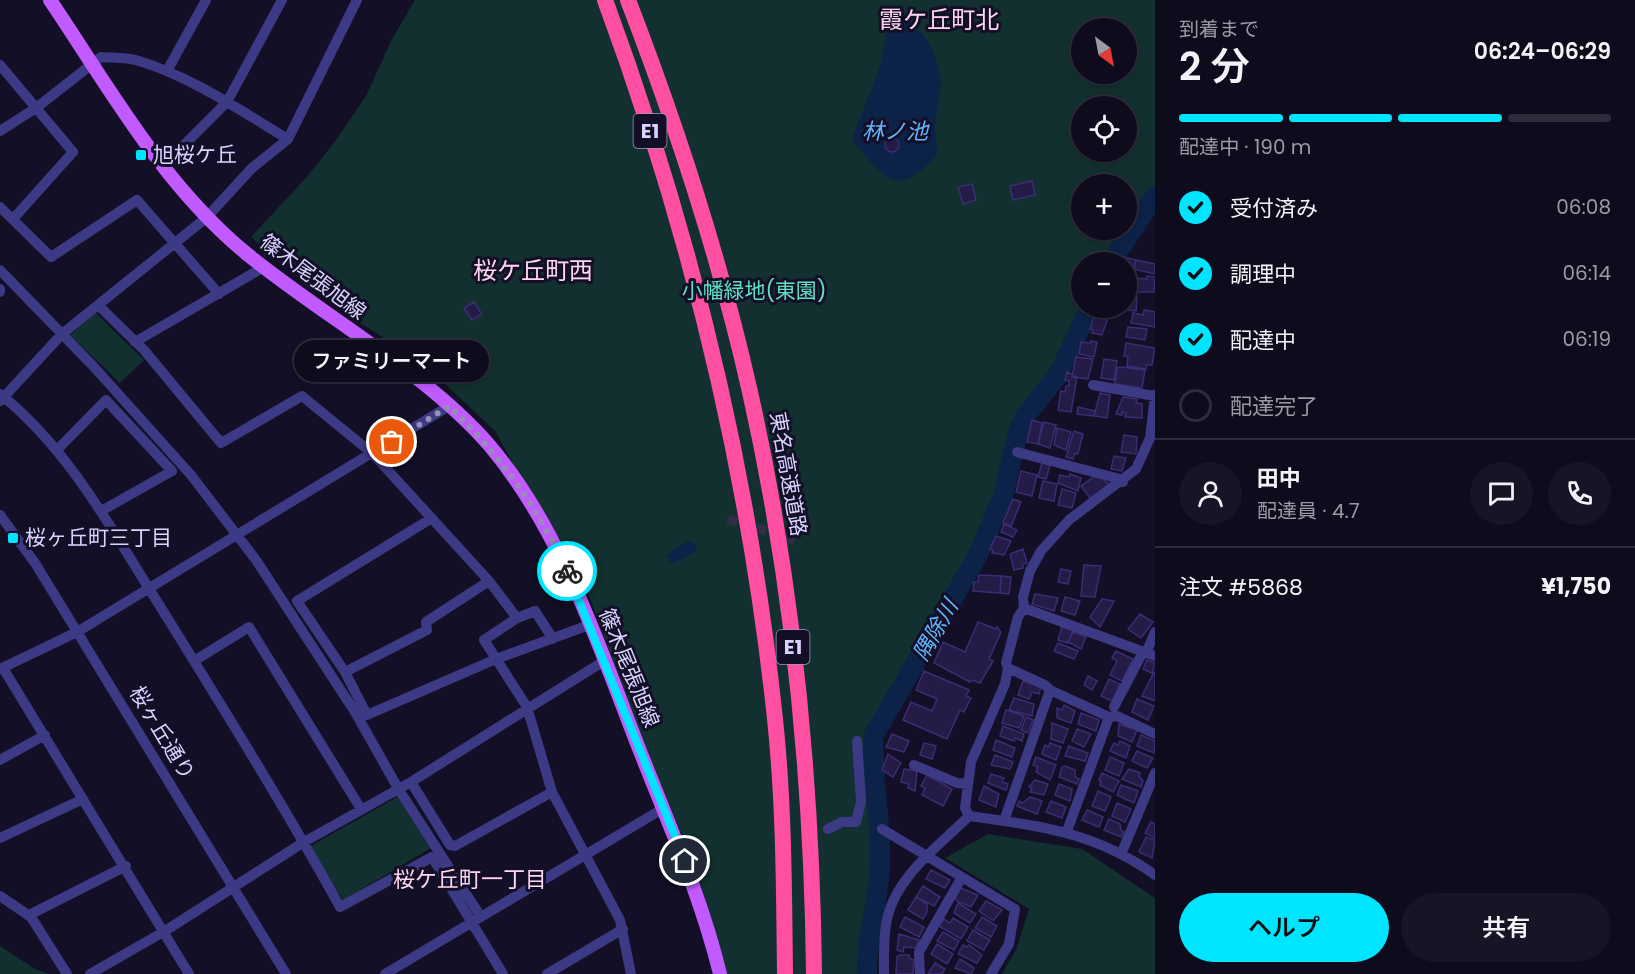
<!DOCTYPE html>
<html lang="ja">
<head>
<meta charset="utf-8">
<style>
  body { margin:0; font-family:Poppins,"Noto Sans JP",sans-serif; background:#171425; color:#f1f3f6; height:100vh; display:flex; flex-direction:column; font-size:22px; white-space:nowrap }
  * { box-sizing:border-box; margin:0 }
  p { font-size:20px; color:#9b9ba3 }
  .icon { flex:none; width:33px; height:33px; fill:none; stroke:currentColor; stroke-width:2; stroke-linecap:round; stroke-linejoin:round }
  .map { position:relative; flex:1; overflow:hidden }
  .drawer { display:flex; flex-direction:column; background:#0e0b1c; width:480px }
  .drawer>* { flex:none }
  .needle { width:39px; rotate:148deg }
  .fabs { position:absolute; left:1071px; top:18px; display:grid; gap:12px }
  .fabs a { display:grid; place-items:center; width:66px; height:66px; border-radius:50%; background:#0e0b1c; box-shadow:0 3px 9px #0003,0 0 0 2px #2e2b3b; font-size:30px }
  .pin { position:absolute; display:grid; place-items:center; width:51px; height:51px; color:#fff; margin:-26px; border:3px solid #fff; border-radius:50%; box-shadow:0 2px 6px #0007 }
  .courier { position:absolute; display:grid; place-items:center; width:60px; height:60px; margin:-30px; border:4px solid #00e5ff; border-radius:50%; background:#fff; color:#222; box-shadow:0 2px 8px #0007 }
  .bubble { position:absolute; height:42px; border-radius:21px; background:#0e0b1c; box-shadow:0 3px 9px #0003,0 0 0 2px #2e2b3b; font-size:20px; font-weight:600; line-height:42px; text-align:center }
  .overview em { font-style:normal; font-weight:600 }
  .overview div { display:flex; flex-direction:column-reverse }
  .overview { display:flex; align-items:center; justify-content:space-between; height:102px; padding:0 24px }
  h1 { font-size:39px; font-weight:600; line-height:45px }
  .bar { display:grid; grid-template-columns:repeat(4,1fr); gap:9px 6px; align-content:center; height:72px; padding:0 24px }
  .bar i { height:8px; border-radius:4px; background:#2e2b3b }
  .bar .active { background:#00e5ff }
  .bar p { grid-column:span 4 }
  .line { display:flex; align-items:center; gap:15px; padding:0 24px; border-top:2px solid #2e2b3b }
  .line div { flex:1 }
  .round { display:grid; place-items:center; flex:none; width:63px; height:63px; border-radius:32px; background:#171425 }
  ol { padding:0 24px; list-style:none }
  li { display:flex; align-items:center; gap:18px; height:66px }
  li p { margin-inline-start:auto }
  li .icon { padding:6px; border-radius:50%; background:#00e5ff; color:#111; stroke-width:4 }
  li:last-child { color:#9b9ba3 }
  li i { width:33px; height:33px; border:3px solid #2e2b3b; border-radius:50% }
  .action { display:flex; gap:12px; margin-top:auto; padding:12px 24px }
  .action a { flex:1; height:69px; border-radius:36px; background:#00e5ff; color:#111; font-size:24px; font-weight:600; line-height:69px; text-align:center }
  .action a+a { background:#171425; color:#f1f3f6 }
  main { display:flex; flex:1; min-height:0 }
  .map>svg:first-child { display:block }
  .green { fill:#12302f; fill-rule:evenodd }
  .water { fill:#0c2248 }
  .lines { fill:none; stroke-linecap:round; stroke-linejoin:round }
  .river { stroke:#0c2248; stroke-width:20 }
  .building { fill:#241b47; stroke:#3b2d73; stroke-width:1.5 }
  .minor-tunnel { stroke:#312d47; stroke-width:10; stroke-dasharray:10 5; stroke-linecap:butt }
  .minor { stroke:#3d3a85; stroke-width:10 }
  .major { stroke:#c25bff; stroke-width:14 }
  .highway { stroke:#ff4fa3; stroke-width:16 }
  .done { stroke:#948fb3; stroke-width:6; stroke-dasharray:0 10.8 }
  .route { stroke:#00e5ff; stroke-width:8 }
  .poi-dot { fill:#00e5ff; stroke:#130f26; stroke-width:2 }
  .labels { text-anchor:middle; stroke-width:6; stroke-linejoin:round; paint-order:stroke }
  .shield { fill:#130f26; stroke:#9e99be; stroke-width:1.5 }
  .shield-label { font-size:20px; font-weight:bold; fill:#d9d4ff }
  .poi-label { font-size:21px; fill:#d9d4ff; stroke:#130f26; text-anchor:start }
  .street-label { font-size:21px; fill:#d9d4ff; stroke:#130f26 }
  .park-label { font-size:21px; fill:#5fe0c0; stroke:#130f26 }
  .water-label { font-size:22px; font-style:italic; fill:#62b6ff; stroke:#130f26 }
  .neighbourhood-label { font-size:22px; fill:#ffd6f0; stroke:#130f26 }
  .quarter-label { font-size:24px; fill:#ffd6f0; stroke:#130f26 }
</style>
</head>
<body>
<main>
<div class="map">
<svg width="1155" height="974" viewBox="0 0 1155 974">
  <rect width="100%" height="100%" fill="#130f26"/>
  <path class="green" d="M415,0H1155V200L1119,248L1111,262H1082V308H1088L1051,381L1007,435L1014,455L1015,477L999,520L971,575L869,750L875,883L864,956L865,974H727L706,901L686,844L644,747L579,568L527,489L495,431L424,364L348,315L251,237L306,178L336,140L366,96L392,39ZM1082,28H1126V74H1082ZM1082,106H1126V152H1082ZM1082,184H1126V230H1082Z
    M96,313L144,360L120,383L70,335Z
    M397,797L431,848L343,900L309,847Z
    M988,834L1082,849L1155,898V974H1002L1016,950L1029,909L945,858Z
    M0,946L35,969L49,974H0Z"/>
  <path class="water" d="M895,16H905L929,42L936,60L941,80L935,127L937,154C898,201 884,179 852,140C860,116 871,93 879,69C886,50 883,32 895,16Z
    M689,541L696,545L695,552L672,564L666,555Z"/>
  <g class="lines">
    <path class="river" d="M1111,262L1155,196
      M867,974C866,937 879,901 880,864C882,821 871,778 874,735L977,557L1003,497L1018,432L1026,415L1057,377L1090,308"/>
  </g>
  <path class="building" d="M885 145a7 7 0 1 1 14 0a7 7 0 1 1-14 0Z
    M1032,181L1035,195L1013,200L1010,186Z
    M972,184L976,200L963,204L958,187Z
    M1124,257L1136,260L1133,270L1126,268V262H1123Z
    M1136,260L1155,264V274L1134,269Z
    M1147,276L1155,277L1154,292H1135L1137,278L1147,279Z
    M1129,296L1137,297L1136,311L1122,309L1126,308Z
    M474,302L482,314L472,320L464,308Z
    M1096,310L1108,318L1102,335L1092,333L1093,330L1090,329Z
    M1144,310L1155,312V327L1131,323L1133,313L1143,315Z
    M1128,327L1147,329L1145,340L1126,337Z
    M1091,341L1097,342L1094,357L1079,354L1081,342L1091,343Z
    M1126,343L1155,348L1152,365H1146V369L1127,366L1128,357L1124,356Z
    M1076,357L1093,359L1088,379L1072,377Z
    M1104,359L1117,361L1114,380L1101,378Z
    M1121,367L1145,370L1142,388L1115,384L1117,368Z
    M1067,372L1077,377L1071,412L1058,410L1061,391L1065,392L1066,386H1069V381L1065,380Z
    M1100,393L1110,395L1107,418L1094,416Z
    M1123,397L1137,399L1136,403L1142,404V418L1125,417L1126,413L1122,412V415L1116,414Z
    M1078,407L1095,411L1094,416L1077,414Z
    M1032,420L1042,423L1038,444L1027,442Z
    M1044,422L1056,425L1050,448L1038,444Z
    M1057,428L1071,432L1066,450L1054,445Z
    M1074,431L1083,434L1078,454L1075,453L1073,459L1066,457Z
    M1124,435L1137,437L1136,454L1121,452Z
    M1114,456L1126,458L1122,471L1111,469Z
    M1042,463L1050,465L1046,479L1038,477Z
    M1021,471L1037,475L1032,496L1016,492Z
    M1070,474L1081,478L1078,491L1058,483L1060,475L1069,477Z
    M1098,474L1109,485L1090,498L1081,486Z
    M1043,481L1057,484L1054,501L1039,498Z
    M1062,489L1076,493L1072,508L1058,505Z
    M1013,499L1021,502L1011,526L1003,523Z
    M1004,524L1017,530L1013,537L1001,532Z
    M996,536L1011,541L1004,555L992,553L993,550L990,549Z
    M1023,549L1027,563L1023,564V568L1014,570L1010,554Z
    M1084,565L1101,566L1095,597L1081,596Z
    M1061,569L1071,571L1068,584L1058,582Z
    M979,575L1001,576L1000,593L973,591L974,582H978Z
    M1001,576L1011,577L1009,594L1000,593Z
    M1035,594L1058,598L1054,611L1032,604Z
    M1065,597L1080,601L1075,615L1061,611Z
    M1102,599L1114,601L1100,627L1090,617Z
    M1140,614L1153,622L1141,638L1128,629Z
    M978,622L996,629L997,627L1001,632L989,659L993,661L980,683L972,680L970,682L934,663L943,642L965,652Z
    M1062,627L1073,630L1068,643L1058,640Z
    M1073,632L1086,637L1081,649L1068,642Z
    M1058,643L1078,651L1074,659L1054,651Z
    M1116,651L1133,659L1122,681L1110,675L1117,661L1112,658Z
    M1147,660L1155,663L1152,673L1143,669Z
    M924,671L969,690L966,696L971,698L964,712L960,710L947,739L903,720L911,702L932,711L937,699L916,690Z
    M1154,672H1155V701L1142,696Z
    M1088,676L1097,681L1092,690L1084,685Z
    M1109,679L1120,684L1112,701L1101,696Z
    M1023,681L1041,687L1039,694L1032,692L1029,699L1018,695Z
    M1014,698L1034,704L1032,716L1009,710Z
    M1137,699L1154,706L1148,720L1132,712Z
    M1064,705L1075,711L1071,723L1057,718V708L1062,710Z
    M1006,710L1024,716L1019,728L1002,723Z
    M1081,713L1099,720L1096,731L1078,724Z
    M1026,717L1033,720L1028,733L1021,730Z
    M1052,723L1068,729L1063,743L1051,739Z
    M1119,724L1137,730L1132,742L1118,736Z
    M1003,726L1024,734L1022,741L1015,738L1014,741L1000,736Z
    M1077,729L1091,734L1084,747L1072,741Z
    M892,734L909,741L904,752L886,747Z
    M1141,735L1155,741L1154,753L1137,746Z
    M996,740L1015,748L1012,757L993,750Z
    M1120,741L1130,746L1126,758L1110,751L1114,743L1118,745Z
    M924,743L936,746L932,759L920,755Z
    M1050,743L1061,747L1056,760L1042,754L1045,745L1049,747Z
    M1069,746L1088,753L1085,761L1065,756Z
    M1137,751L1153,758L1147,768L1132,761Z
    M888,754L901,763L893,777L882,770Z
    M995,755L1013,762L1010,769L991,765Z
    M1036,757L1056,765L1050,780L1036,772L1038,767L1033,765Z
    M1110,757L1124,763L1119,776L1105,770Z
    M1065,766L1075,770V777L1079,779L1077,784L1059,777L1062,767Z
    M904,769L917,771L915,791L908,788L909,784L901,782Z
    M1129,769L1140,773L1139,776L1143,781L1141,787L1122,779Z
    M1102,773L1119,781L1113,792L1100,785L1101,781L1099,780Z
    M991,774L1004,778L1002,782L1008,784L1006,790L988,783Z
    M927,775L952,789L943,806L922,795L925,788L921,786Z
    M1035,780L1048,784L1044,795L1030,792L1032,788L1029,787Z
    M1059,784L1072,789L1070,801L1055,795Z
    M1121,785L1138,791L1134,803L1117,795Z
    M984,786L999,794L996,807L979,800Z
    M1098,791L1111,797L1105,811L1092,806Z
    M1030,797L1042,801L1037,814L1017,806L1019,801L1023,803Z
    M1051,801L1066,807L1062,818L1046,812Z
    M1117,803L1131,809L1125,822L1112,816Z
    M1087,810L1103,817L1099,827L1082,820Z
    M1109,819L1120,824L1121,830L1124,832L1121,837L1104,830Z
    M1151,822L1155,824V838L1145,833Z
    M1146,837L1155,840L1152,858L1139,852Z
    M931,870L950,880L945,888L926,879Z
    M923,886L940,897L934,906L918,898L917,895Z
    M961,888L978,895L971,907L957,901L955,897Z
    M916,897L927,904V912L923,919L908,910Z
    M986,901L1002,910L994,920H992L979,911Z
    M958,903L976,914L970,923L954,913Z
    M905,917L924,927L919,937L900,927Z
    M982,917L997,926L991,937L975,928Z
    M953,918L968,927L961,939L939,926L944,919L950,923Z
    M973,930L990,940L984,950L967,941Z
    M943,932L959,941L954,950L937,941Z
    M899,934L919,940L916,948L904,947L903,952L897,950Z
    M937,944L953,954L947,964L931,954Z
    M963,945L967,947L969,945L982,955L977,963L958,954Z
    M900,955H909L910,959L914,960L913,974H896L897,957Z
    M960,959L974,968L971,974L955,968Z
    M935,963L945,969L942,974H928Z"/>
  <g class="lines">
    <path class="minor-tunnel" d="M728,519L796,540"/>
    <path class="minor" d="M0,65L73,152L13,219
      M167,71L206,0
      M0,131L36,108L101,57C113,58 127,57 139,61C192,77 241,111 288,139
      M162,167L227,102L282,0
      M0,207L51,257L137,200L219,294
      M0,270L94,367L191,475L256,560L355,712L399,790L481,917
      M0,289V292
      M99,306L144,350L221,443L302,396L373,454L489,581L517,618
      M135,342L264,267
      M1093,385L1155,396
      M0,394C69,449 112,530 158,603C220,703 283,804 340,907L432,857L503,974
      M0,401L62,334L206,218L252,168L288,139L357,0
      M57,450L106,400L172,471L101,511
      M1017,452L1120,479L1123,482
      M0,515L35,563L286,974
      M432,518L297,601L345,672L367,715L496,659L589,625
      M1024,608L1155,656
      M1146,653L1155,632
      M194,661L249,627L361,809
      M3,668L189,974
      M1008,668L1045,685L1050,690
      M0,669L77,632L449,406
      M345,672L427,630L426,622L489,581
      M1114,707L1143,652
      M1109,717L1117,716L1155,734
      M0,760L45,735
      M914,765L957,783L968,784
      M411,782L604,661
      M552,792L527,707L484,640L517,618L535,611L553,639
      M969,816L965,808L971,762L1005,684L1008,668L1006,663L1018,617L1024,608L1023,597L1030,571L1041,551L1069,520L1136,469L1150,438L1155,395
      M969,816C1040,826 1095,832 1155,875
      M1004,821L1050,690L1109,717L1067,831
      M828,829L842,822H856L861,802L857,741
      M882,829L1015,909L1009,944L991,974
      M0,838L83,799
      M1122,852L1155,773
      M0,896L31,917L67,974
      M29,915L126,866
      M90,974L165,931L304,842L411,782L450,845L455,846L552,792L620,920L631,974
      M385,974L664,808
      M547,974L623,929
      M884,974C884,955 883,937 887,919C896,876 940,845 969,816
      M920,974L919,952L962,877"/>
    <path class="major" d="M50,0C110,89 163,185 247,254C324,317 425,371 490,446C563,533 599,647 640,751C669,825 701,896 720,974"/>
    <path class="highway" d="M605,0C691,233 749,472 775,719C784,803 784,889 785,974
      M628,0C677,127 720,259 750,392C793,583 812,778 814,974"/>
  </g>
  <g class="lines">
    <path class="done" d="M392,442L449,406C499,454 538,508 567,571"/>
    <path class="route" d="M567,571L685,861"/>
  </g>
  <g class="poi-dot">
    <rect x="135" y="149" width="12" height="12" rx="3"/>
    <rect x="7" y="532" width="12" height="12" rx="3"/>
  </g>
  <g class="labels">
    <g class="shield">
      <rect x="633.5" y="114" width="33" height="34" rx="4.5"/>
      <rect x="776.5" y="630" width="33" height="34" rx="4.5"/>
    </g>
    <g class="shield-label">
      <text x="650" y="138">E1</text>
      <text x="793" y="654">E1</text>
    </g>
    <g class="poi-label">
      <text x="153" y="162">旭桜ケ丘</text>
      <text x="25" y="545">桜ヶ丘町三丁目</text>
    </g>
    <g class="street-label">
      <text transform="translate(313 277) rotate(37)" y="7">篠木尾張旭線</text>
      <text transform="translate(788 474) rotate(80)" y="7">東名高速道路</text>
      <text transform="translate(629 668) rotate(68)" y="7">篠木尾張旭線</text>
      <text transform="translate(162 733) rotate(59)" y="7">桜ヶ丘通り</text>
    </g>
    <g class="park-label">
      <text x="754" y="298">小幡緑地(東園)</text>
    </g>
    <g class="water-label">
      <text x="895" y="139">林ノ池</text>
      <text transform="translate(935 630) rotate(-60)" y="8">隅除川</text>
    </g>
    <g class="neighbourhood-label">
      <text x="470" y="887">桜ケ丘町一丁目</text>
    </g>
    <g class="quarter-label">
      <text x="939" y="28">霞ケ丘町北</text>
      <text x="533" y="279">桜ケ丘町西</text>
    </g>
  </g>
</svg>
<div class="fabs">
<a><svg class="needle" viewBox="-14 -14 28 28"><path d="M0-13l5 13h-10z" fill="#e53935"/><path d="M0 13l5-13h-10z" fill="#9b9ba3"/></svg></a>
<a><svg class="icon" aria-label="locate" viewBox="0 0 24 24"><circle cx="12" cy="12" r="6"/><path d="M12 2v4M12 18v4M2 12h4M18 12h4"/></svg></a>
<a>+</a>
<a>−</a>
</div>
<div class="pin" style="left:392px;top:442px;background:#ea580c"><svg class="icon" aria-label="bag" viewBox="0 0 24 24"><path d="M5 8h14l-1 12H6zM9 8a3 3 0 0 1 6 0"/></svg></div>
<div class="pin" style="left:685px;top:861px;background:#1f2937"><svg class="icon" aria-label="home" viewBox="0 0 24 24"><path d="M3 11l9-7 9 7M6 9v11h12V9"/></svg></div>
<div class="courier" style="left:567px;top:571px"><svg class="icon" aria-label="bike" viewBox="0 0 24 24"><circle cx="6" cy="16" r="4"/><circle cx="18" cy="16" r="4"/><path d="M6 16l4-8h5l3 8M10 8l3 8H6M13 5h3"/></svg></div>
<div class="bubble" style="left:294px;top:340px;width:195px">ファミリーマート</div>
</div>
<section class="drawer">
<div class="overview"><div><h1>2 分</h1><p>到着まで</p></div><em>06:24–06:29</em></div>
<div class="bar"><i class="active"></i><i class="active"></i><i class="active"></i><i></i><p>配達中 · 190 m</p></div>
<ol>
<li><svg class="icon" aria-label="check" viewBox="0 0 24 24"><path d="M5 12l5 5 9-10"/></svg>受付済み<p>06:08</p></li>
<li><svg class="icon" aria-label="check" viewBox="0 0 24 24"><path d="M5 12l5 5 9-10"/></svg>調理中<p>06:14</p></li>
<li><svg class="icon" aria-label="check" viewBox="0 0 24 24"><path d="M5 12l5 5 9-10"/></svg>配達中<p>06:19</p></li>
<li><i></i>配達完了</li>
</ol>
<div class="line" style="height:108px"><a class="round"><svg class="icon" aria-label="person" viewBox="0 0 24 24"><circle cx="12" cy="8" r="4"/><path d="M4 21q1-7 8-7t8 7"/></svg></a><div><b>田中</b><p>配達員 · 4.7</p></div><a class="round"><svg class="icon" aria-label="chat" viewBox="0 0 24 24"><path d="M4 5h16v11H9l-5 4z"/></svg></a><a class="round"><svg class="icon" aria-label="phone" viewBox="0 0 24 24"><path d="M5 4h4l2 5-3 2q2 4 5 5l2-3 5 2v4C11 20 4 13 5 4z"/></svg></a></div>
<div class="line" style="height:78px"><div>注文 #5868</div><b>¥1,750</b></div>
<div class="action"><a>ヘルプ</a><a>共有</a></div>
</section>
</main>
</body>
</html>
